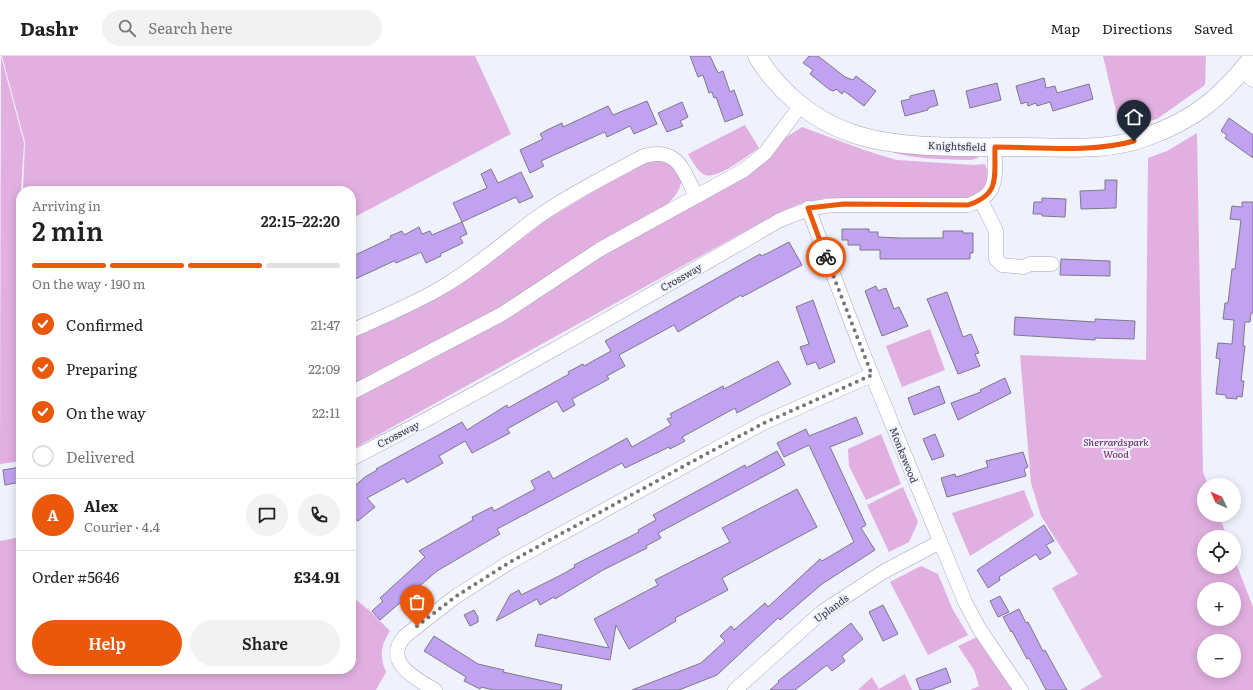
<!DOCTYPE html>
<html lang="en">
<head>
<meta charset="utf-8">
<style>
  body { margin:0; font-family:Literata,serif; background:#f2f2f2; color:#222; height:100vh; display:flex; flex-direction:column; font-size:15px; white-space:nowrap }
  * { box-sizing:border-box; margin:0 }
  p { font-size:13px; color:#767676 }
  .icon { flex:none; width:22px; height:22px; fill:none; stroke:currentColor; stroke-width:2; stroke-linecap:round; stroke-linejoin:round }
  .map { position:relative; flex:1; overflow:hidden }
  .panel { position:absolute; left:16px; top:130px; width:340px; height:488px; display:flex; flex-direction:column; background:#fff; border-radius:16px; box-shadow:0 2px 10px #0003 }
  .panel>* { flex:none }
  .needle { width:26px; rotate:314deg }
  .controls { position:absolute; left:1197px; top:422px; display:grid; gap:8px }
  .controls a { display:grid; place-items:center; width:44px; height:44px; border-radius:50%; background:#fff; box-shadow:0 2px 10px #0003; font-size:20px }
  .pin { position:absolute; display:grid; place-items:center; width:34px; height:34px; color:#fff; margin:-41px -17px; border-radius:50% 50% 50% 0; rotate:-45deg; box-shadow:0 0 4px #0007 }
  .pin .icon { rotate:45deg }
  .courier { position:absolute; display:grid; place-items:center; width:40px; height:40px; margin:-20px; border:3px solid #ea580c; border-radius:50%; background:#fff; color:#222; box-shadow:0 1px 5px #0007 }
  .overview em { font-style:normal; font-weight:600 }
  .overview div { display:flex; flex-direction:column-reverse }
  .overview { display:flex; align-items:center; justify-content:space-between; height:68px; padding:0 16px }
  h1 { font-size:26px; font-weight:600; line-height:30px }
  .bar { display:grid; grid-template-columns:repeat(4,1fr); gap:6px 4px; align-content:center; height:48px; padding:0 16px }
  .bar i { height:5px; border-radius:3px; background:#e0e0e0 }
  .bar .on { background:#ea580c }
  .bar p { grid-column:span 4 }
  .line { display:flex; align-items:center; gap:10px; padding:0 16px; border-top:1px solid #e0e0e0 }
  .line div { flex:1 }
  .round { display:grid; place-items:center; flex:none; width:42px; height:42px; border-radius:21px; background:#f2f2f2 }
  ol { padding:0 16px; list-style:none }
  li { display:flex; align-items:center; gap:12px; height:44px }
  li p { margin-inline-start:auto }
  li .icon { padding:4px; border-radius:50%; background:#ea580c; color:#fff; stroke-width:4 }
  li:last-child { color:#767676 }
  li i { width:22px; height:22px; border:2px solid #e0e0e0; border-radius:50% }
  .cta { display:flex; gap:8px; margin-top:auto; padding:8px 16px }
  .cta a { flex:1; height:46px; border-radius:24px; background:#ea580c; color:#fff; font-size:16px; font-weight:600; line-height:46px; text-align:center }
  .cta a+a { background:#f2f2f2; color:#222 }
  header { display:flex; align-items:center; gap:24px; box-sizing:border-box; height:56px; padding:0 20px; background:#fff; border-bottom:1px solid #e0e0e0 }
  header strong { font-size:19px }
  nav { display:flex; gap:22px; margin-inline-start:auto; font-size:14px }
  .search { width:280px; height:36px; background:#f2f2f2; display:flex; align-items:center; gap:10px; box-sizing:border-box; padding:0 14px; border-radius:22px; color:#767676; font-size:15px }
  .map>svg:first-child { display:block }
  .green { fill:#e1afe0; fill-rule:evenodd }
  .building { fill:#c1a2f1; stroke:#7e7888 }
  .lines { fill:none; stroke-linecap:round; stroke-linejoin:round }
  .minor-casing { stroke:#a3a6b7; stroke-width:15 }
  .tertiary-casing { stroke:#a3a6b7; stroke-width:19 }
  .minor { stroke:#fff; stroke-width:14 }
  .tertiary { stroke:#fff; stroke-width:18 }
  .done { stroke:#74757d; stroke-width:4; stroke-dasharray:0 7.2 }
  .route { stroke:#ea580c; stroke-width:5 }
  .labels { text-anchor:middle; stroke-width:4; stroke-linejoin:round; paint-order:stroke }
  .street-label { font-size:10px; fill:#313239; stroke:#eff1fc }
  .park-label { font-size:10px; font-style:italic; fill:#611363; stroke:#eff1fc }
</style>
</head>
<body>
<header>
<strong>Dashr</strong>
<div class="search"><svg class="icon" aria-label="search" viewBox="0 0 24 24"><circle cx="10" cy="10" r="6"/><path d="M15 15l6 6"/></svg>Search here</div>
<nav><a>Map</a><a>Directions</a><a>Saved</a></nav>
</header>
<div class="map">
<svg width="1253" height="634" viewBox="0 0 1253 634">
  <rect width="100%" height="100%" fill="#eff1fc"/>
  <path class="green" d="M1,0L24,87L21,135V405L0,408Z
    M2,0H475L511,78L351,163V135H23L25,86Z
    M1103,0H1206L1205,29L1157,63L1120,72Z
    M745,69L759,92C748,99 715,126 703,118C697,114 692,105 688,98Z
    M802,71L864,94L896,104L974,109L985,108L989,121L983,135L968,142H826L799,148L778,157L351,394V342L590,207Z
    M1197,77L1203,416L1208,429H1204V459H1219L1227,481H1204V511H1234V502L1253,551V634H1080L1102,621L1052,532L1078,518L1041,460L1031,427L1020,299L1146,304L1148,102L1167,95ZM1204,533H1234V563H1204ZM1204,585H1234V615H1204Z
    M886,94L974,99L979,102L971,104C943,103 913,104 886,94Z
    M654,103L673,107L682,123C680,135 674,141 666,150L497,254L351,329V282L394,264L471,221L546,164L620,119Z
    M930,273L945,314L902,331L886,290Z
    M881,378L901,428L866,444L849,410L848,393Z
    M903,431L918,466L909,486L889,496L867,449Z
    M1024,434L1034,460L970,500L952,457Z
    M21,481V613H351V540L370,555L390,575C381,589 379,600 386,616L376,634H0V485Z
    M921,510L938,518L952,552L968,579L928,599L890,526Z
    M977,581L1014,634H970L979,630L974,614L958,590Z
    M905,618L912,634H858L872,621L879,633Z"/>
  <path class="building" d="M690,0H710L718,17L723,15L730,36L734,34L743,59L725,66L716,41L714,42L712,36L709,37L703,19L698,21Z
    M809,0H818L845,21L853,24L856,20L876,35L864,50L844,35L842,38L836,33L834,35L830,34L810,18L813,14L803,7Z
    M1044,22L1046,32L1055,30L1057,37L1089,28L1093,43L1053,55L1050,46L1037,50L1036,47L1028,50L1027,46L1021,48L1016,30Z
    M997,27L1001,44L970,52L966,35Z
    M934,34L938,49L928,52V54L905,60L901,45L910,43V40Z
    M647,45L657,68L634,78L630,70L607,81L605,76L600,78L541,105L544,110L530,117L520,94L543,83L540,78L547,74L562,67L563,71L608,50L613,59Z
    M682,46L688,61L680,65L683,70L667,76L658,57Z
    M1229,62L1253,79V102L1225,82L1227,79L1221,75Z
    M491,113L498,127L521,116L533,141L519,147L516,141L462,166L453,147L487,132L481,118Z
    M1105,124H1117L1116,152L1081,153L1080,135L1105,134Z
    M1042,142L1066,143L1065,161L1042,160V158H1033L1034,146H1042Z
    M1242,146H1253V257H1251L1250,266H1245L1243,290H1245L1241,325H1244L1242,341L1237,340V343L1226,342V339L1216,338L1220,303L1216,302L1218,287L1232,288L1234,264L1223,263L1225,247H1228L1232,213H1235L1241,164L1230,163L1232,150L1242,151Z
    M462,166L467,178L460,181L463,187L440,198L441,200L426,207L421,196L396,207L394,205L351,225V201L391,182L390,180L402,175L404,179L419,171L422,178L430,175L432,179Z
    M842,173H869V176H878V181L900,182H943V175H963V177H973V197H970V203H880V194H860V189H848V184H842Z
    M789,186L802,209L742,241L741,239L678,276L674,269L619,299L625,310L607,320L609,323L572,343L575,349L563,356L557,345L507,373L510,377L472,397L465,385L439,400L443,407L407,427L404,422L367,442L375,451L358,465L351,460V433L365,421L377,414L376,413L462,366L467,374L507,349L508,352L569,318L568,316L583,308L584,310L611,295L605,285L760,198L761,200L768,197Z
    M1061,203L1110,205V220L1060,219Z
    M876,230L878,235L886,232L894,253L899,251L908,270L882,280L865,235Z
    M947,236L963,281L971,278L979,297L975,298L980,310L958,318L927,243Z
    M813,244L835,306L819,313L816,306L807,309L800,291L809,288L796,251Z
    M1015,261L1095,266V263L1135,265L1134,283L1095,282V284L1014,279Z
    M778,305L791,328L737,357L735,352L682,381L685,385L670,393L669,391L625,412L622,407L497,473L500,478L437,515L380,564L372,555L383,545L380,542L425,501L419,495L473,464L472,461L492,451L494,455L535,433L531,425L549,415L553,423L627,382L632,391L671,369L667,363L672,361L670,358L723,330L724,333Z
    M1005,322L1011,337L958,364L951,347L981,336L980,334Z
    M939,330L945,347L914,359L908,342Z
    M856,361L863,378L830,391L866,469L861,472L875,494L822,528L780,564L778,562L717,619L679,634H632L701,607L725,585L720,580L731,570L734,574L765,547L768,551L820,503L822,505L854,486L809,389L784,401L777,387L806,373L809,380Z
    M935,378L944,400L932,404L923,383Z
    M777,395L785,409L658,477L661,482L646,490L647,492L603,514L555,543L554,541L540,549L537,543L496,565L510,539L519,534L521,539L561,519L575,511L574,509L639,476L638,474L656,464L653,459L745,409L746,412Z
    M1023,396L1028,411L1024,413L1026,420L947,441L941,422L955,418L956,421L988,411L986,405Z
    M21,411V426L5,429L3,414Z
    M797,433L817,471L722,522L728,534L675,562L676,565L629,593L616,569L610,604L535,590L538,578L609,592L594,563L658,529L655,524L730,486L722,472Z
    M1044,469L1054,485L1046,489L1051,497L1040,504L1036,498L999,521L1000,524L988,532L977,514Z
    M1000,540L1009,556L998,561L990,545Z
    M883,549L898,578L883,585L869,556Z
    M1019,553L1026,567L1028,566L1043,595L1045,594L1067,634H1046L1029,602L1027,603L1012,575L1011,576L1003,561Z
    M474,554L478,561V566L470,570L464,559Z
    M851,567L863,583L842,600L845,605L832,615L827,609L795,634H770L779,626L778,625Z
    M434,580L478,608L504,614L503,616L562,629L561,634H494L481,631L480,633L464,625L466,621L424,595Z
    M946,612L951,626L930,634H920L916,623Z"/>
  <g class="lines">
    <defs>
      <path id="minor" d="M1242,15L1253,24
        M981,145L996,175V203L1002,209L1024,211L1030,208H1052
        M808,152L863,297L965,546L980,574L1021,634
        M351,275C380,262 411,249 439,233C476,212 507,183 542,158C574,136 610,118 644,100C678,91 683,114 696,140
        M351,337L502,258L599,194L744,114L765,97L801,49
        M351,403C497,328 638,246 780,164C805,154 817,149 844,149H968C1001,138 994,121 995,91
        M435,634C416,623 382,606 405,580L455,541L510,506L763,367L872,319
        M735,634L822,556L883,516L940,486"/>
      <path id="tertiary" d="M757,0C778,35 813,64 851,77C898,94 973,91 1023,91C1064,91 1107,96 1146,81C1196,63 1220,42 1253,1"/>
    </defs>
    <use href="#minor" class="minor-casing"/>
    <use href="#tertiary" class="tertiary-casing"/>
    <use href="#minor" class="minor"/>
    <use href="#tertiary" class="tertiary"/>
  </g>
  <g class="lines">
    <path class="done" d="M417,570L455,541L510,506L684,410L764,367L872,319L826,201"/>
    <path class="route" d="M826,201L808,152L844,148L968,149C1001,138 994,121 995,91C1038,91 1092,97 1134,85"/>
  </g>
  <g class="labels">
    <g class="street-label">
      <text transform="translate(957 90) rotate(2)" y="4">Knightsfield</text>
      <text transform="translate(681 221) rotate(-30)" y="4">Crossway</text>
      <text transform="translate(398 378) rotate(-27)" y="4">Crossway</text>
      <text transform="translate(904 399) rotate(68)" y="4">Monkswood</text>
      <text transform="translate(831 552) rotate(-36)" y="4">Uplands</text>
    </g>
    <g class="park-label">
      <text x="1116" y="390">Sherrardspark<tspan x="1116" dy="12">Wood</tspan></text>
    </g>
  </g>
</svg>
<div class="controls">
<a><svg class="needle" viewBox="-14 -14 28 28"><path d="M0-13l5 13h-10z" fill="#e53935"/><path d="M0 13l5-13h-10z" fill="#767676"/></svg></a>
<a><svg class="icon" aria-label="locate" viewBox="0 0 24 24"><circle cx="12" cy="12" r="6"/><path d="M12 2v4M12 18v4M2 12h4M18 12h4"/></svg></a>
<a>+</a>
<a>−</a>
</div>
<div class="pin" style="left:417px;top:570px;background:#ea580c"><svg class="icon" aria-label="bag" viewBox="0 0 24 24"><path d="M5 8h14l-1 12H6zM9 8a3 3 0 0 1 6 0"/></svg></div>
<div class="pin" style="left:1134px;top:85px;background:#1f2937"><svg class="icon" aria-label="home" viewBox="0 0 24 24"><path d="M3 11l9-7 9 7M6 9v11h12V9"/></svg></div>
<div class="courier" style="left:826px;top:201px"><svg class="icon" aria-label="bike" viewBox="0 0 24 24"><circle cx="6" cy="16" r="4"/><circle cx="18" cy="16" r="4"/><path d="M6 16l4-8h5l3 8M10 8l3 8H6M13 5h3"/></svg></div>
<section class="panel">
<div class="overview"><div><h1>2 min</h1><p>Arriving in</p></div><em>22:15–22:20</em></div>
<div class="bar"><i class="on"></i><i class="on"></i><i class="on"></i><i></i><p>On the way · 190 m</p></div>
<ol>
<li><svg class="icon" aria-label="check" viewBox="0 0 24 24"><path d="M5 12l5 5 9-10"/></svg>Confirmed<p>21:47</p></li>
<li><svg class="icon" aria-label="check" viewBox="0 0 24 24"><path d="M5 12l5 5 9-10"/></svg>Preparing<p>22:09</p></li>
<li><svg class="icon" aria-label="check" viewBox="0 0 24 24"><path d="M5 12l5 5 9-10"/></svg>On the way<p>22:11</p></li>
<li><i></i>Delivered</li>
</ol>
<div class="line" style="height:72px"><b class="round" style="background:#ea580c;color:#fff">A</b><div><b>Alex</b><p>Courier · 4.4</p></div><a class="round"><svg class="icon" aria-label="chat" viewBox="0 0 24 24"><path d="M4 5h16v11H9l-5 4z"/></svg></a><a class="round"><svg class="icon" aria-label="phone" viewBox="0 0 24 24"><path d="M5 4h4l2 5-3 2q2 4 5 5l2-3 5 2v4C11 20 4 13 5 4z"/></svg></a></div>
<div class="line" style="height:52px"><div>Order #5646</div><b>£34.91</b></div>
<div class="cta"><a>Help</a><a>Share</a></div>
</section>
</div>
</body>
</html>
